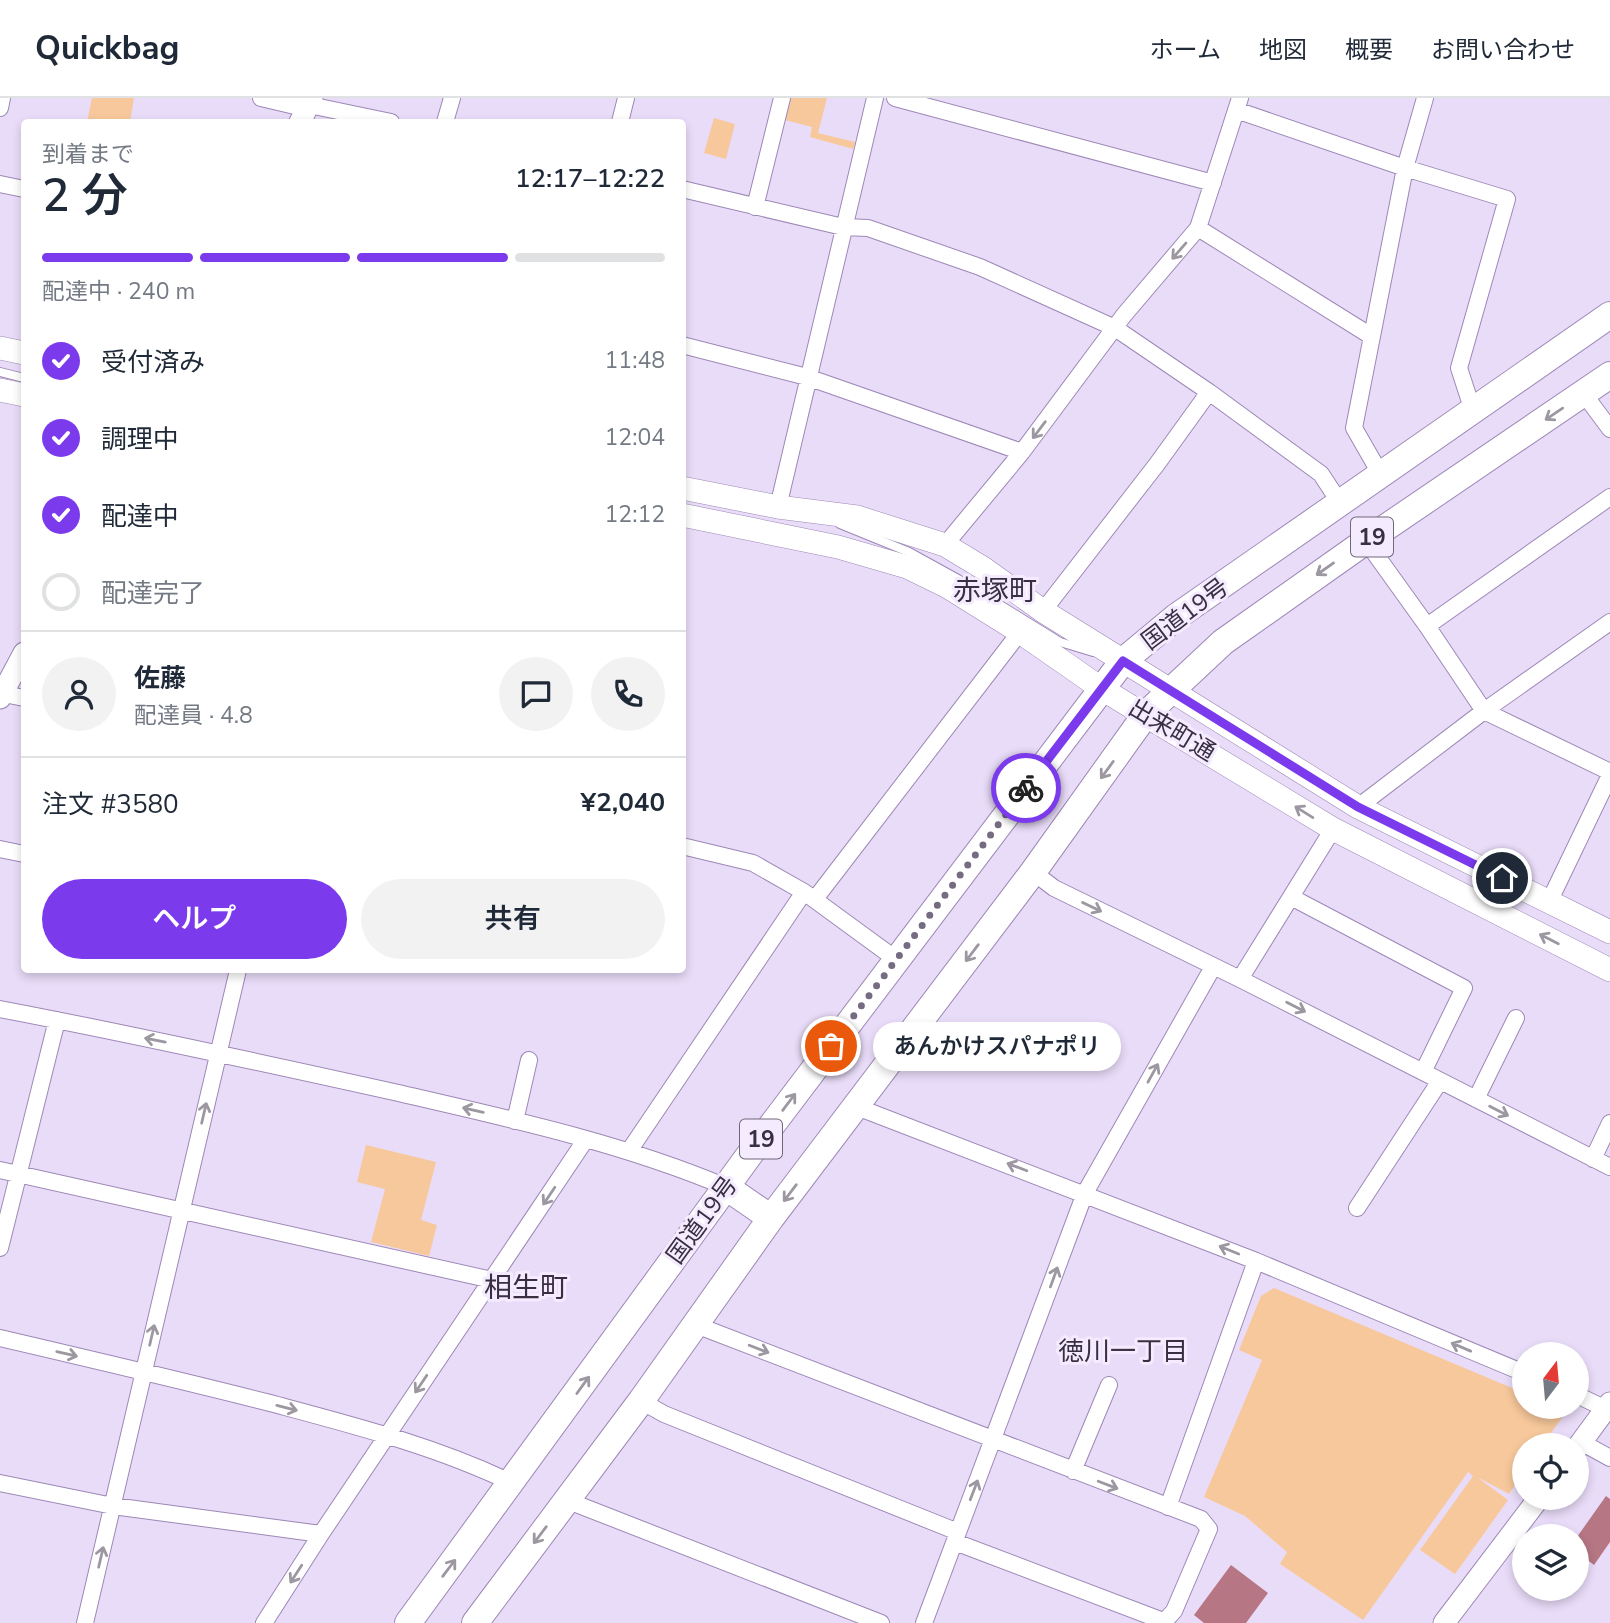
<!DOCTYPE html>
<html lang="ja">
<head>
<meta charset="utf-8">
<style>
  body { margin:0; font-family:"Nunito Sans","Noto Sans JP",sans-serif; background:#f2f2f3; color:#1f2937; height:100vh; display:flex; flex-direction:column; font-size:26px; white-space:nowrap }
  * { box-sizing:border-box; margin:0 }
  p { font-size:23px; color:#747a83 }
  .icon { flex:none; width:38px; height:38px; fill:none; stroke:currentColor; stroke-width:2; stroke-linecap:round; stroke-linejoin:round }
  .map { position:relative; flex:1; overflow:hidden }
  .drawer { position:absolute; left:21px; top:21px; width:665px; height:854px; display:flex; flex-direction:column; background:#fff; border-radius:7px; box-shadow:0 4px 10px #0003 }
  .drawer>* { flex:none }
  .needle { width:46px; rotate:16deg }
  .tools { position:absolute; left:1512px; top:1244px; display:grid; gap:14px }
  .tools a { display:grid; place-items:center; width:77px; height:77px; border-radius:50%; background:#fff; box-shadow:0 4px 10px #0003; font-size:35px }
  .pin { position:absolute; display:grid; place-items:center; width:60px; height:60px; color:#fff; margin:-30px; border:4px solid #fff; border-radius:50%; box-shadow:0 2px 7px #0007 }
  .courier { position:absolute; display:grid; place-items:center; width:70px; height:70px; margin:-35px; border:5px solid #7c3aed; border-radius:50%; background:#fff; color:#222; box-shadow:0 2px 9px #0007 }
  .bubble { position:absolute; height:49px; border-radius:24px; background:#fff; box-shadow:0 4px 10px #0003; font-size:23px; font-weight:600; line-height:49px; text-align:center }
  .overview em { font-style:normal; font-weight:600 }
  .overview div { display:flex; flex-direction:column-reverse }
  .overview { display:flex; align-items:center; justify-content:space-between; height:119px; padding:0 21px }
  h1 { font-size:46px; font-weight:600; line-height:52px }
  .bar { display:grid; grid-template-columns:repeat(4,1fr); gap:10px 7px; align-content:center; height:84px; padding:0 21px }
  .bar i { height:9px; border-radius:5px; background:#e0e1e3 }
  .bar .selected { background:#7c3aed }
  .bar p { grid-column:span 4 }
  .line { display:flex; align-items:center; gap:18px; padding:0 21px; border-top:2px solid #e0e1e3 }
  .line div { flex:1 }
  .round { display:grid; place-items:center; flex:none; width:74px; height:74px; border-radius:37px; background:#f2f2f3 }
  ol { padding:0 21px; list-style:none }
  li { display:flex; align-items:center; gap:21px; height:77px }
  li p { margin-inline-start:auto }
  li .icon { padding:7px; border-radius:50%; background:#7c3aed; color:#fff; stroke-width:4 }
  li:last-child { color:#747a83 }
  li i { width:38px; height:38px; border:4px solid #e0e1e3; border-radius:50% }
  .action { display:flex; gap:14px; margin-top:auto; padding:14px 21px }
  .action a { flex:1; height:80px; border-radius:42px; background:#7c3aed; color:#fff; font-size:28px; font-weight:600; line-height:80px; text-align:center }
  .action a+a { background:#f2f2f3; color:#1f2937 }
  header { display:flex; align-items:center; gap:42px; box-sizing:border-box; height:98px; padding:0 35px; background:#fff; border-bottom:2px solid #e0e1e3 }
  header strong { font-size:33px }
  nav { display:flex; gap:38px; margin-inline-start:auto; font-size:24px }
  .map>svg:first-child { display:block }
  .green { fill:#f7c89b }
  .water { fill:#b67684 }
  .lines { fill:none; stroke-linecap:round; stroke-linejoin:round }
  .service-casing { stroke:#9d88b6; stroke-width:10 }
  .minor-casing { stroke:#9d88b6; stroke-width:18 }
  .tertiary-casing { stroke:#9d88b6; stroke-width:23 }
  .secondary-casing { stroke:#9d88b6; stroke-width:24 }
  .trunk-casing { stroke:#9d88b6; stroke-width:28 }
  .service { stroke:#fff; stroke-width:8 }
  .minor { stroke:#fff; stroke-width:16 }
  .tertiary { stroke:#fff; stroke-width:21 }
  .secondary { stroke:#fff; stroke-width:23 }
  .trunk { stroke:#fff; stroke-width:26 }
  .oneway { stroke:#9c97a0 }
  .done { stroke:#766c82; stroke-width:7; stroke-dasharray:0 12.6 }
  .route { stroke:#7c3aed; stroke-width:9 }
  .labels { text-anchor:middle; stroke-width:6; stroke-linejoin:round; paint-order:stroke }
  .shield { fill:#f4ebff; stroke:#70677b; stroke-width:2 }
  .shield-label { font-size:23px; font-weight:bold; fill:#382f42 }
  .street-label { font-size:24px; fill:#382f42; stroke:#f4ebff }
  .neighbourhood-label { font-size:26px; fill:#382f42; stroke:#f4ebff }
  .quarter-label { font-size:28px; fill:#382f42; stroke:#f4ebff }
</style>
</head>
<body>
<header>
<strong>Quickbag</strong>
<nav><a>ホーム</a><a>地図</a><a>概要</a><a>お問い合わせ</a></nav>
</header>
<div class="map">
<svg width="1610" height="1525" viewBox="0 0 1610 1525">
  <rect width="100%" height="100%" fill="#e9dcf9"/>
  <path class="green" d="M92,0H134L130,24H87Z
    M791,0H827L818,35L855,44L853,51L810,39L812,29L785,22Z
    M714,20L735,26L726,61L704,55Z
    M366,1047L436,1064L421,1122L437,1127L429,1158L371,1144L385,1091L357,1084Z
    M1274,1190L1524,1295V1309H1558L1567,1313L1542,1347L1524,1348V1374L1509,1396L1477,1379L1508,1402L1455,1476L1420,1452L1473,1378L1468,1374L1363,1522L1280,1466L1287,1454L1245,1418L1204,1399L1262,1262L1239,1252L1261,1198Z"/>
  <path class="water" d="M1606,1398L1610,1401V1444L1594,1467L1577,1454V1439Z
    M1231,1467L1268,1495L1246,1525H1204L1194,1517Z"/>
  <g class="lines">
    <defs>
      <path id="service" d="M0,274L24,280
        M840,426L909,454L958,481L1060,544L1093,554"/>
      <path id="minor" d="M261,0L295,8L309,7L391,24
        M895,0L1213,85
        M0,10L2,0
        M1236,12L1405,70L1507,101L1459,270L1473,313
        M445,24L452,0
        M620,24L626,0
        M0,86L24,91
        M682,91L843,129L868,130L980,169L1115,230L1209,294L1321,376L1340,405
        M755,109L782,0
        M1198,130L1371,238
        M682,247L807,279L1022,354
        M1584,296L1610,331
        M1381,377L1354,330L1405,70L1425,0
        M778,409L875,0
        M1366,443L1427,528L1484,613L1610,674
        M945,447L1022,354L1124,217L1198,130L1240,0
        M1043,513L1157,366L1209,294
        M1427,528L1610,399
        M0,595L24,600
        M1358,709L1484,613L1610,524
        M682,748L753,765L804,794L897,862
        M0,751L24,756
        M1033,774L1054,790L1240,881L1610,1069
        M1291,799L1464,890L1423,974
        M815,801L1020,534
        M1549,804L1610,677
        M1240,881L1333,731
        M0,911C132,936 263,965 394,994C506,1020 619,1044 726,1089
        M1476,1001L1516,920
        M857,1009L1256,1163L1524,1275
        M515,1023L529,962
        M629,1053L804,794
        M1593,1061L1610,1025
        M0,1072L492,1182
        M1357,1110L1440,983
        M0,1150L57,922
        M696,1227L1201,1421L1209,1431L1174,1513L1163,1525
        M0,1240C90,1261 180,1282 270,1305C352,1327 435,1348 512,1385
        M1577,1297L1606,1311
        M641,1303L664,1316L958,1434
        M1581,1344L1610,1360
        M1073,1373L1109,1287
        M0,1385L113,1408L321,1436
        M566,1402L881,1525
        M1168,1409L1256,1163
        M955,1444L1163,1523
        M85,1525L238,872
        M264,1525L321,1436L586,1041
        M924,1525L1085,1095L1213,869"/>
      <path id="tertiary" d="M300,24L312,0
        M0,600L24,555
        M1577,1350L1610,1305
        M1444,1525L1539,1400"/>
      <path id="secondary" d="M0,250L24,255
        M0,292L24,297
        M682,390L778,409L857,419L945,447L983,470L1043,513L1358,709L1610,834
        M682,417L838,449L907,469L948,489L1020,534L1102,591L1333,731L1610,872"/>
      <path id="trunk" d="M726,1089L771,1120
        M408,1525L750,1056L1123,563L1176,519L1610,217
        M475,1525L641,1303L771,1120L1033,774L1146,616L1223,544L1366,443L1610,277"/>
    </defs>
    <use href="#service" class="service-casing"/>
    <use href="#minor" class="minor-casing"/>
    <use href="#tertiary" class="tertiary-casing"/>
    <use href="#secondary" class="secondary-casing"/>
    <use href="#trunk" class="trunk-casing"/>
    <use href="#service" class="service"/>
    <use href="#minor" class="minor"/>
    <use href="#tertiary" class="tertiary"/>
    <use href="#secondary" class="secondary"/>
    <use href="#trunk" class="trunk"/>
  </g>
  <defs><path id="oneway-shaft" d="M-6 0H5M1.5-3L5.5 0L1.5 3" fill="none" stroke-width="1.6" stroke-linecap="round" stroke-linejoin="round" transform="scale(1.75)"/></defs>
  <g class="oneway">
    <use href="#oneway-shaft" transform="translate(1179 153) rotate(131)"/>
    <use href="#oneway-shaft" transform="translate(1554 316) rotate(146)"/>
    <use href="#oneway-shaft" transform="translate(1039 332) rotate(127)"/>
    <use href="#oneway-shaft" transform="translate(1325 471) rotate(145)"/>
    <use href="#oneway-shaft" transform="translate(1107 672) rotate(126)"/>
    <use href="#oneway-shaft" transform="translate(1304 714) rotate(-148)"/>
    <use href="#oneway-shaft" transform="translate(1092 809) rotate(26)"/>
    <use href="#oneway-shaft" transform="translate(1549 841) rotate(-153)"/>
    <use href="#oneway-shaft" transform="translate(972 855) rotate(127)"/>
    <use href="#oneway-shaft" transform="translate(1296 909) rotate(27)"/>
    <use href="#oneway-shaft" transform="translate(155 942) rotate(-169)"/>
    <use href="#oneway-shaft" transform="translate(1153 975) rotate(-61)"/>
    <use href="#oneway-shaft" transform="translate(789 1004) rotate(-53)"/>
    <use href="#oneway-shaft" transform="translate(473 1012) rotate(-167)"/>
    <use href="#oneway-shaft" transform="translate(1499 1013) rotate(27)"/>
    <use href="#oneway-shaft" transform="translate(204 1015) rotate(-77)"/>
    <use href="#oneway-shaft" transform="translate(1017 1069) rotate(-159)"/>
    <use href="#oneway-shaft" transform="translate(790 1095) rotate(127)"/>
    <use href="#oneway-shaft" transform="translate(549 1098) rotate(124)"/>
    <use href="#oneway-shaft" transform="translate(1229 1152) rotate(-158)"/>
    <use href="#oneway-shaft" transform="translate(1054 1179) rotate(-70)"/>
    <use href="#oneway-shaft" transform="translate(152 1237) rotate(-77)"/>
    <use href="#oneway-shaft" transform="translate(1461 1249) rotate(-157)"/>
    <use href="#oneway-shaft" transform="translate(759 1251) rotate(21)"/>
    <use href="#oneway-shaft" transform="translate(67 1256) rotate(13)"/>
    <use href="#oneway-shaft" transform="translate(421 1286) rotate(124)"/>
    <use href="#oneway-shaft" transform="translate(583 1287) rotate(-54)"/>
    <use href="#oneway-shaft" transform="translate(287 1310) rotate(14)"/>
    <use href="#oneway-shaft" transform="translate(1108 1387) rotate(21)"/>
    <use href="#oneway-shaft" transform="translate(974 1392) rotate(-69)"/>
    <use href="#oneway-shaft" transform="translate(540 1437) rotate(127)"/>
    <use href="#oneway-shaft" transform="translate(101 1459) rotate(-77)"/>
    <use href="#oneway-shaft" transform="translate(449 1470) rotate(-53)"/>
    <use href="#oneway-shaft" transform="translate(296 1476) rotate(123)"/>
  </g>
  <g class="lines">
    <path class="done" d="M831,948L1026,690"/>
    <path class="route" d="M1026,690L1123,563L1358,709L1502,780"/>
  </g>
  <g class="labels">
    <g class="shield">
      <rect x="1351" y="419.5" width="42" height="39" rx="5"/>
      <rect x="740" y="1021.5" width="42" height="39" rx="5"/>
    </g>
    <g class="shield-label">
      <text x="1372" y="447">19</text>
      <text x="761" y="1049">19</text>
    </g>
    <g class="street-label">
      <text transform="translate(1185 516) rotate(-37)" y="8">国道19号</text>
      <text transform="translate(1172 632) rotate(31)" y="8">出来町通</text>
      <text transform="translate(702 1122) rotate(-54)" y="8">国道19号</text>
    </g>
    <g class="neighbourhood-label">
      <text x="1123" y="1262">徳川一丁目</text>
    </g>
    <g class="quarter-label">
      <text x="995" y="502">赤塚町</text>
      <text x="526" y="1199">相生町</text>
    </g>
  </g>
</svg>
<div class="tools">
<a><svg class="needle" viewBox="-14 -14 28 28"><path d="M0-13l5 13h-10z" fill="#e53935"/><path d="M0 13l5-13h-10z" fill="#747a83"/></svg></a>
<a><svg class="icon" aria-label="locate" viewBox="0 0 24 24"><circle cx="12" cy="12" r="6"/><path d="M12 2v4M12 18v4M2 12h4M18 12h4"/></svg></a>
<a><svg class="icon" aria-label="layers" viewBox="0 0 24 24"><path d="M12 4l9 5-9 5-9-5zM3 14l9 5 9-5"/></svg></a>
</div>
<div class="pin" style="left:831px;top:948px;background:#ea580c"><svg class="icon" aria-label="bag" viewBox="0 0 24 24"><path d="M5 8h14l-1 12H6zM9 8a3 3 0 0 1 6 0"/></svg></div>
<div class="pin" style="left:1502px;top:780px;background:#1f2937"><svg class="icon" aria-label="home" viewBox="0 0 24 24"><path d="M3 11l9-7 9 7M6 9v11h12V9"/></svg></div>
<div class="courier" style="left:1026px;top:690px"><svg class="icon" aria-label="bike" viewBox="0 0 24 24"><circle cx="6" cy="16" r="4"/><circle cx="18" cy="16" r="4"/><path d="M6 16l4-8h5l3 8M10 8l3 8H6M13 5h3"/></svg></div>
<div class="bubble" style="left:873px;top:924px;width:248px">あんかけスパナポリ</div>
<section class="drawer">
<div class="overview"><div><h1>2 分</h1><p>到着まで</p></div><em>12:17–12:22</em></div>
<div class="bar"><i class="selected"></i><i class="selected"></i><i class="selected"></i><i></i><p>配達中 · 240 m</p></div>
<ol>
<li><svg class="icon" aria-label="check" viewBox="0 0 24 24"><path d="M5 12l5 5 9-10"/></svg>受付済み<p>11:48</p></li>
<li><svg class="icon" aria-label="check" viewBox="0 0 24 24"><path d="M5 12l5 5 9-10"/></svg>調理中<p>12:04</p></li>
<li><svg class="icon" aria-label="check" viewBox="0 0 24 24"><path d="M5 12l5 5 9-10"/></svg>配達中<p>12:12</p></li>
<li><i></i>配達完了</li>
</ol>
<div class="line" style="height:126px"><a class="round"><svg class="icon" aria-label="person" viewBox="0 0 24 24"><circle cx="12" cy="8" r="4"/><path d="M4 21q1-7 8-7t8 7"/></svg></a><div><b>佐藤</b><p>配達員 · 4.8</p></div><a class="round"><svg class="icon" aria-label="chat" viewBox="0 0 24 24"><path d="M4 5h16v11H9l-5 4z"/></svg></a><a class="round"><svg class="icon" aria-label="phone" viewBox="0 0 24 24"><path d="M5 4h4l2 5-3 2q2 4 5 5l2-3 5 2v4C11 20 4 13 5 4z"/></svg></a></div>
<div class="line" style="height:91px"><div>注文 #3580</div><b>¥2,040</b></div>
<div class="action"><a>ヘルプ</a><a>共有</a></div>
</section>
</div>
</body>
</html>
